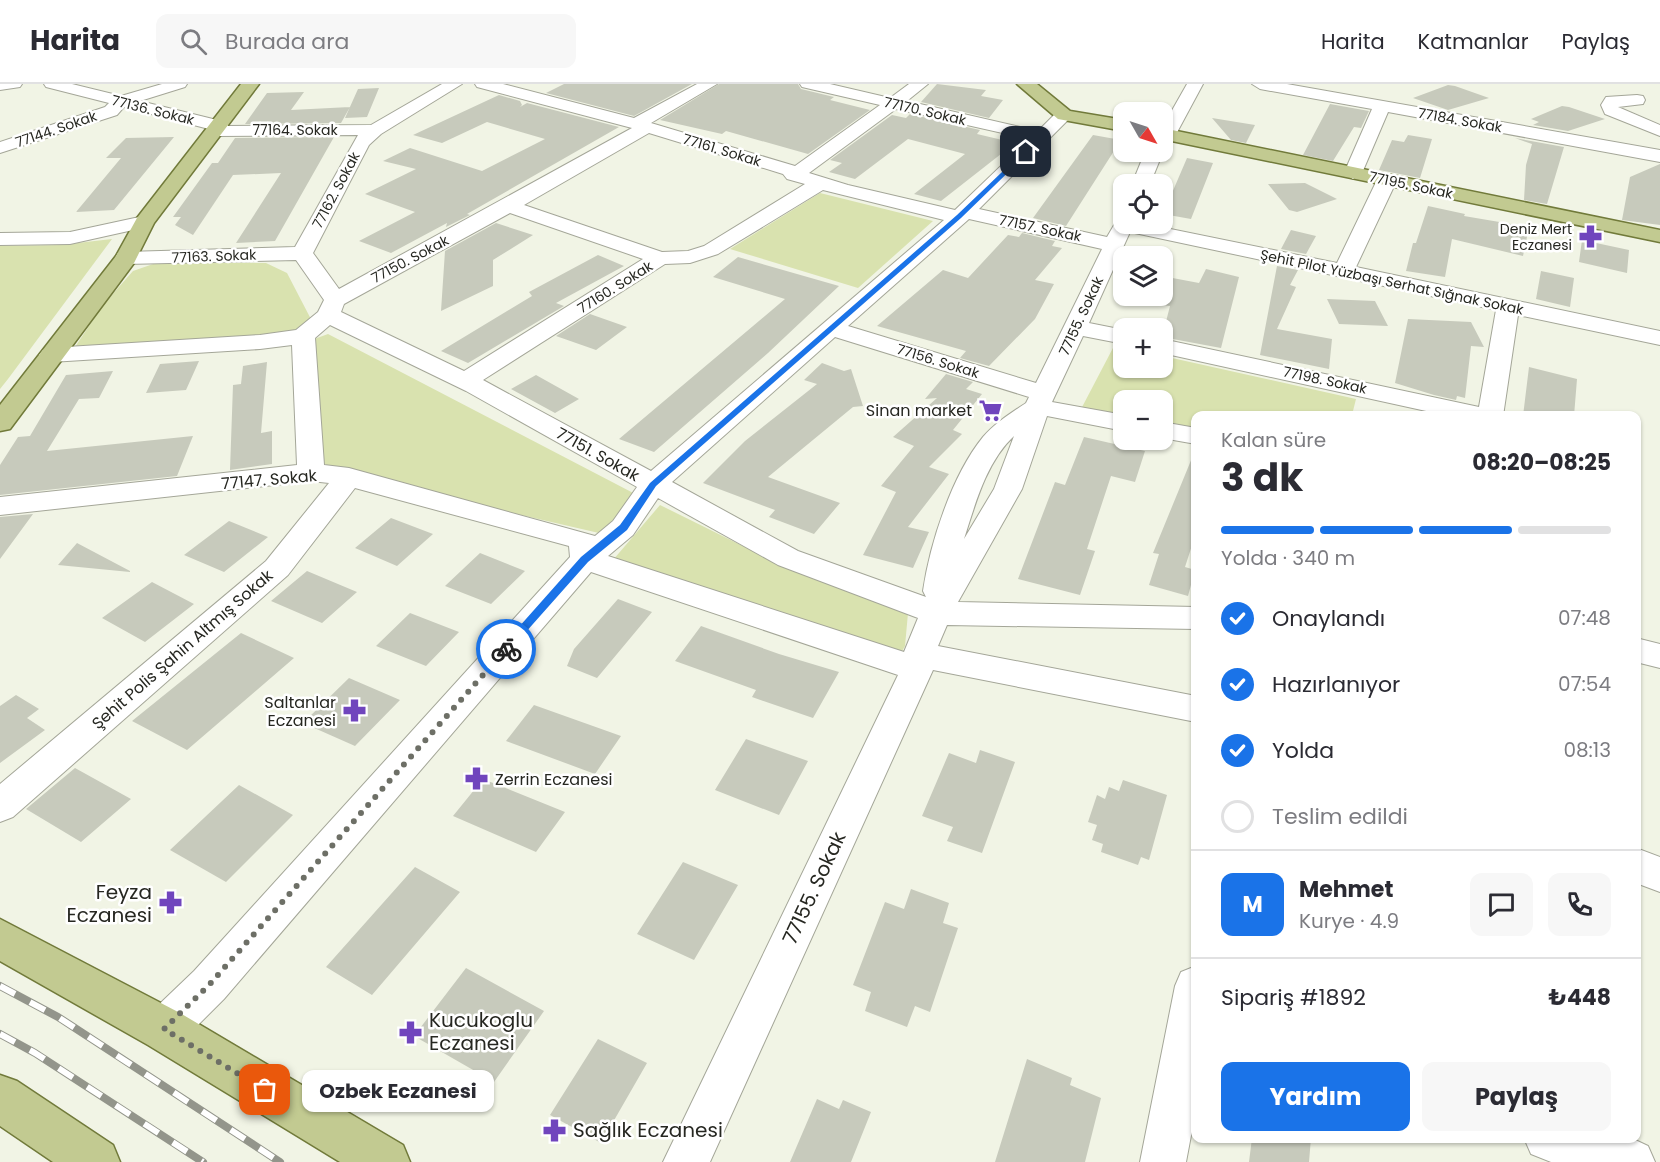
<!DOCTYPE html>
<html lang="tr">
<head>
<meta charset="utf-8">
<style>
  body { margin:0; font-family:Poppins,sans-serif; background:#f7f7f7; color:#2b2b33; height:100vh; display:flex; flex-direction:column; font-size:22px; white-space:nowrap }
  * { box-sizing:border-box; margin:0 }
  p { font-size:20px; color:#7c7c81 }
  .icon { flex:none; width:33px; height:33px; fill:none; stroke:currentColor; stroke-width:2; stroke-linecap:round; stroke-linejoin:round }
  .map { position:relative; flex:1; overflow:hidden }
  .side { position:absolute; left:1191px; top:327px; width:450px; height:732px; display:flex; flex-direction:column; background:#fff; border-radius:12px; box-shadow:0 2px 4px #0004 }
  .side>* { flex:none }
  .needle { width:39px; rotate:129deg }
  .buttons { position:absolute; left:1113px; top:18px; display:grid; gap:12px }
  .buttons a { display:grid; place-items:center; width:60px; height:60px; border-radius:12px; background:#fff; box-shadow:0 2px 4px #0004; font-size:30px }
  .pin { position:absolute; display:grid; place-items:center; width:51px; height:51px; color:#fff; margin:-26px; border-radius:12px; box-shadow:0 3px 9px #0006 }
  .courier { position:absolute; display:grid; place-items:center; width:60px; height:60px; margin:-30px; border:4px solid #1a73e8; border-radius:50%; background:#fff; color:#222; box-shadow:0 2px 8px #0007 }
  .bubble { position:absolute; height:42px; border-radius:12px; background:#fff; box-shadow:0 2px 4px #0004; font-size:20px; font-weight:700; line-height:42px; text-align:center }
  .overview em { font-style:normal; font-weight:700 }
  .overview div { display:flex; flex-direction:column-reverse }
  .overview { display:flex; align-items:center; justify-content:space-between; height:102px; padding:0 30px }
  h1 { font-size:39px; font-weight:700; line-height:45px }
  .bar { display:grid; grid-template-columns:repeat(4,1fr); gap:9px 6px; align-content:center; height:72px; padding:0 30px }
  .bar i { height:8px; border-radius:4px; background:#e1e1e2 }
  .bar .on { background:#1a73e8 }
  .bar p { grid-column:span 4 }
  .line { display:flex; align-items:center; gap:15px; padding:0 30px; border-top:2px solid #e1e1e2 }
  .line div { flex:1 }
  .round { display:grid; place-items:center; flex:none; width:63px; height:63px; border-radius:12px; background:#f7f7f7 }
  ol { padding:0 30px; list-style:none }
  li { display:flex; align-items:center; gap:18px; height:66px }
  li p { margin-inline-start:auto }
  li .icon { padding:6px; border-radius:50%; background:#1a73e8; color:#fff; stroke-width:4 }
  li:last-child { color:#7c7c81 }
  li i { width:33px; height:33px; border:3px solid #e1e1e2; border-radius:50% }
  .button { display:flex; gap:12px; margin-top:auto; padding:12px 30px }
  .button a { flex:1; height:69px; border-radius:12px; background:#1a73e8; color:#fff; font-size:24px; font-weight:700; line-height:69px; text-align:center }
  .button a+a { background:#f7f7f7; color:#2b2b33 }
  header { display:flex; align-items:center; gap:36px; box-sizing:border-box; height:84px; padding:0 30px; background:#fff; border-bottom:2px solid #e1e1e2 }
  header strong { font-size:28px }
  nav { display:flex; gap:33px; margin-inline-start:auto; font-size:21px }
  .search { width:420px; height:54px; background:#f7f7f7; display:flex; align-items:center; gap:15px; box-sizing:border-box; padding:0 21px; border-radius:12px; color:#7c7c81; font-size:22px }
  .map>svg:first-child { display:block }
  .green { fill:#d9e2af }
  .building { fill:#c7cabc }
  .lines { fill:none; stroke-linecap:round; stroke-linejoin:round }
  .minor-casing { stroke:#a4a698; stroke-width:2 }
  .major-casing { stroke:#717a3a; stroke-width:3 }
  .minor { fill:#fff; fill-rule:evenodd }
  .major { fill:#c2ca91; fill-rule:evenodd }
  .rail-casing { stroke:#93958b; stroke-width:8 }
  .rail { stroke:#fff; stroke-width:6; stroke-dasharray:17; stroke-linecap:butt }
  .route { fill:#1a73e8 }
  .done { stroke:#6d6f66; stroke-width:6; stroke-dasharray:0 10.8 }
  .labels { text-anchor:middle; stroke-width:5; stroke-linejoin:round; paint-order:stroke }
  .far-street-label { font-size:14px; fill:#262721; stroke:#fff }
  .far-poi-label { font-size:14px; fill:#262721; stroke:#fff; text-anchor:end }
  .poi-label { font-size:16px; fill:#262721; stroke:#fff; text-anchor:end }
  .street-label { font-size:16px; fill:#262721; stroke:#fff }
  .near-street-label { font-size:20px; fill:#262721; stroke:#fff }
  .near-poi-label { font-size:20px; fill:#262721; stroke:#fff; text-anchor:start }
</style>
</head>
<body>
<header>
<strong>Harita</strong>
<div class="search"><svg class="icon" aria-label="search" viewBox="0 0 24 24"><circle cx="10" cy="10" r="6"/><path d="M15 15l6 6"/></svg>Burada ara</div>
<nav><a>Harita</a><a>Katmanlar</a><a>Paylaş</a></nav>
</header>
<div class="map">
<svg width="1660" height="1078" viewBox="0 0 1660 1078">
  <rect width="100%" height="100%" fill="#f1f4e5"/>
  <path class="green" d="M820,109L933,137L858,204L730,165Z
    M112,155L8,295L0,305V162L60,161Z
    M156,179H266L287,189L314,241L279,255L75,263L103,221L133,187Z
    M328,250L639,412L599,449L425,409L320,379L309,257Z
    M1114,262L1123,264L1124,284H1162L1163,272L1356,315L1352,331L1196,332L1195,348L1163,342L1162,316H1124L1123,335L1080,327Z
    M660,421L781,481L908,529L905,562L901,569L613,476Z"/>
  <path class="building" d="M564,0H692L634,32L546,9Z
    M719,0H798L801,5L834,13L830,16L870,26L808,70L726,47L722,50L660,36Z
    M937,0L986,6L981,12L1003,16L989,34L921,18Z
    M1448,1L1455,2L1489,14L1448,26L1413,14Z
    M379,4L367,33L345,34L358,5Z
    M304,8L291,26L350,23L341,39L245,40L267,9Z
    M499,11L520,17L522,21L520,23L527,19L619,43L467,130L470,131L446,143L447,139L391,169L359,157L415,128L365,110L416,85L383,77L410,64L482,87L545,55L487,38L442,59L413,51Z
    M1330,20L1369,27L1361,44L1354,43L1333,77L1303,71Z
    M1562,22L1569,23L1605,35L1568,47L1533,41L1539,38L1531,35Z
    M910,30L980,46L977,50L1015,59L941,117L914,110L965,70L908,55L855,95L829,88L842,79L830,76L892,31L906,34Z
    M1212,34L1255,41L1246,59L1231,56Z
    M1093,51L1121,56L1066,142L1033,134Z
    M1408,51L1432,55L1420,94L1379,86L1392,56L1404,58Z
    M174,53L114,126L76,128L121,74H106L126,54Z
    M334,53L275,157L236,159L281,89L233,91L193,151L175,141L181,133H173L212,79H218L235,54Z
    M1515,54L1564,63L1547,120L1524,116L1526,81L1532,60Z
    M1187,74L1213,79L1191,135L1163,130Z
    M1660,80V141L1622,136L1630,93Z
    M1305,99L1337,115L1297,128L1289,126L1268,100Z
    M1428,122L1465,130L1464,132L1529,143L1523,172L1452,155L1445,193L1406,187L1413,159H1416Z
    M496,139L533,151L493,176V202L441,227L445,167Z
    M1291,146L1316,152L1306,170L1281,165Z
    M1022,149L1055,157L1052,162L1062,164L1035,196L1054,200L1035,235L989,282L960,274L966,267L877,242L943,186L968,194L1008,151L1019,153Z
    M1582,156L1629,166L1627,189L1579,178Z
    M598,171L624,182L556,219L564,222L468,279L441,267L532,212L529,208Z
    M738,173L839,202L768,269L654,368L619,355L785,215L713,193Z
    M1277,182L1298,186L1290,201L1296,203L1277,245L1332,255L1329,285L1260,271Z
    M1206,185L1239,193L1221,264L1162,253L1170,222L1162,221V192L1199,199Z
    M1541,187L1574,194L1570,223L1536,215Z
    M1327,215L1375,217L1388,242L1339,240Z
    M590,230L627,243L596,266L556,252Z
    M1408,235L1471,238L1484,263L1471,262L1465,314L1457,312L1456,316L1434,311L1395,299Z
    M199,277L186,306L146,309L160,280Z
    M267,278L261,349L272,347V380L230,386L233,301L241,300L243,282Z
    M822,279L844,287L851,285L863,322L853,323L768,393L840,419L814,450L769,433L775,426L703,399L745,357L817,300L804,296Z
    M1529,283L1577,295L1574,332H1523Z
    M113,287L99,314L79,315L47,367L193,352L177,392L0,411V381L18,353L30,352L66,291Z
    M946,290L973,298L966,305L982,310L953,346L962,350L929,383L949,390L908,443L929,448L913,484L863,471L896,408L881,402L914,362L893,353L937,314L925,315Z
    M536,291L579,315L555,329L511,305Z
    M1084,353L1145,367L1135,398L1111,392L1087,465L1095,467L1080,511L1018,495L1055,398L1065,401Z
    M1194,369L1196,449L1185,483L1195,486L1188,512L1149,501L1159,470L1153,469Z
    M33,430L0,475V433Z
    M391,434L433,450L397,482L355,464Z
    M229,437L268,453L224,488L184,471Z
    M77,459L130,487V488L58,481Z
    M480,469L525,487L491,520L445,502Z
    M307,487L357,508L322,539L271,517Z
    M152,498L194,520L145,558L102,534Z
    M618,515L652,528L597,594L567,582L574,565Z
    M410,529L459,548L426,582L376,562Z
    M701,542L779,570L839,588L813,634L752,613L756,606L675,577Z
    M241,549L294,574L187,666L132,637Z
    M349,594L400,616L355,662L303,639Z
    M16,611L39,625L27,634L45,646L0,679V622Z
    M534,621L621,652L595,690L506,657Z
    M746,655L808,677L779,731L715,706Z
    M980,666L1015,678L982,769L947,757L953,743L922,732L949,669L976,679Z
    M75,684L131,715L81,758L26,725Z
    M483,695L565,728L536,768L453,732Z
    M1123,696L1167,711L1149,776L1141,773L1138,781L1101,768L1103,760L1092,756L1097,741L1088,738L1097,711L1105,715L1109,703L1119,707Z
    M239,701L293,731L226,798L170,766Z
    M683,778L738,801L694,876L637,850Z
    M415,783L460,808L372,911L326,883Z
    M911,805L949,819L943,839L958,844L930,928L915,922L907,943L865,927L871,908L853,901L885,818L904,825Z
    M466,884L544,927L494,998L414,952Z
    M598,955L647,979L601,1059L550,1031Z
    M1027,975L1072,994L1070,1001L1101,1014L1085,1078H995Z
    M817,1015L839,1025L843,1016L871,1028L851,1078H790Z
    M1252,1054H1311L1309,1078H1249Z"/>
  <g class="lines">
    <defs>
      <path id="minor" d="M0,0H22L20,3L0,6Z
        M44,0H72L121,12L162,0H187L185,3L140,17L225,38L228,42L371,41L442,0H462L381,50L369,61L313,169L339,205L632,44L477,3L475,0H503L634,34L697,0H717L651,39L795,82L880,21L802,3L800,0H830L890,14L909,0H928L907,17L1038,47L1058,27H1070L1073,31L979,125L1107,153L1117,136L1124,134V140H1146L1337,179L1377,96L1387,90L1397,96L1356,183L1660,247V261L1518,231L1503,332H1449L1162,269V255L1479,323L1496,226L1130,148L1089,239L1124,246V260L1083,252L1052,318L1124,331V347L1047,332L1022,405L958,518L1196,523V545L947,541L938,562L1196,612V638L933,586L710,1078H663L898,591L591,488L224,915L179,960L164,966L149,960L143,945L149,930L194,887L570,473L569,462L355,404L288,491L13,733L0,738V700L266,477L329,399L311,397L0,431V413L297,381L292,261L260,265L51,278L43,276L39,271L43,266L51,264L260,251L296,246L318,228L324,216L296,176L126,180L118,179L115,174L118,169L126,168L295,163L358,51L216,52L210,51L209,45L124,23L117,31L0,69V58L105,23L109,19L46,3ZM896,25L1029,55L955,126L848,101L809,89ZM649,49L783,90L787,95L805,100L704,162L688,167L662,168L524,121ZM823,106L944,136L651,387L483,296L665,180L690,179L718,170ZM510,129L643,175L464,287L341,228L344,220ZM969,135L1102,165L1036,299L848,242ZM330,241L466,307L637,403L613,437L595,452L349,384L324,381L315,254ZM835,253L1029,313L1026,319C1011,329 995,339 983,353C952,391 930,459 923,507L926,513L798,467L672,398ZM1014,352L994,405L964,455C975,421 986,378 1014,352ZM658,414L778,481L918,534L904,568L608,472L633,451Z
        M1187,0H1203L1174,54H1162V44Z
        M1252,0H1287L1660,66V78L1388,28L1362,89L1353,95L1344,89L1372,25L1260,5Z
        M1637,11L1643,12L1645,16L1643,20L1618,23L1660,41V52L1605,30L1601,21L1606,13Z
        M1162,67L1163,68L1150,100H1132L1145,68Z
        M144,132L151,134L154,138L151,142L70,160L0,161V149L70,148Z
        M1162,338L1196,344V360L1162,354Z
        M1636,554L1660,560V584L1636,578Z
        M1636,764L1660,773V808L1636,799Z
        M1196,882V1025L1186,1078H1140L1175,902L1181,888Z
        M1524,1054H1631L1648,1062L1655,1078H1551L1531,1070Z"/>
      <path id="major" d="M241,0H259L154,139L134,179L10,345L0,347V321L116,172L137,134Z
        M1017,0H1037L1070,27L1124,36V47L1058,35Z
        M1162,44L1660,146V158L1162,55Z
        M0,835L180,929L403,1061L410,1078H340L148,961L0,877Z
        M0,991L17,997L113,1061L120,1078H53L0,1042Z"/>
    </defs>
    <use href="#minor" class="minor-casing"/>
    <use href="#major" class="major-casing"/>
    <use href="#minor" class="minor"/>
    <use href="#major" class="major"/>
    <defs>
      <path id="rail" d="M0,902L58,933L280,1078
        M0,950L35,969L203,1078"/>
    </defs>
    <use href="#rail" class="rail-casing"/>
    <use href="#rail" class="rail"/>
  </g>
  <path class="route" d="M1024,67L1029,68L961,134L656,402L627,446L588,478L509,567H502V562L581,473L620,441L650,399L957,131Z"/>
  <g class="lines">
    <path class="done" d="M265,1006L164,945L209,901L506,565"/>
  </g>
  <defs>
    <symbol id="pharmacy-bare" viewBox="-9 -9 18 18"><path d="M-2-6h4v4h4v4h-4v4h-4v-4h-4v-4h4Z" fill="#7045bd" stroke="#fff" stroke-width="2.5" paint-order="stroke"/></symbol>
    <symbol id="supermarket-bare" viewBox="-9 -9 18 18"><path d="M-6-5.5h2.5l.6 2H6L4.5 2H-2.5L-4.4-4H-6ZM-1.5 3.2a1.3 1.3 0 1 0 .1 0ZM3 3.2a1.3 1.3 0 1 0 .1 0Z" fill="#7045bd" stroke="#fff" stroke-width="2.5" paint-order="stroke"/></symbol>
  </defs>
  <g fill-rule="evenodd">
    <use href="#pharmacy-bare" x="1574" y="136" width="33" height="33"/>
    <use href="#supermarket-bare" x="974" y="310" width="33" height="33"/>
    <use href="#pharmacy-bare" x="338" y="610" width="33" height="33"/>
    <use href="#pharmacy-bare" x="460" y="678" width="33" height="33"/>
    <use href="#pharmacy-bare" x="154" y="802" width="33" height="33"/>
    <use href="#pharmacy-bare" x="394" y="932" width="33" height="33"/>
    <use href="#pharmacy-bare" x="538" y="1030" width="33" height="33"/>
  </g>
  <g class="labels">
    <g class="far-street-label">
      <text transform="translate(153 26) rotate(14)" y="5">77136. Sokak</text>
      <text transform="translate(925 27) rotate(13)" y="5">77170. Sokak</text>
      <text transform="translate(1460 36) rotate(10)" y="5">77184. Sokak</text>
      <text transform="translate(56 45) rotate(-19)" y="5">77144. Sokak</text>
      <text x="295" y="51">77164. Sokak</text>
      <text transform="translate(722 66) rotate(17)" y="5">77161. Sokak</text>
      <text transform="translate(1411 101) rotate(12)" y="5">77195. Sokak</text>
      <text transform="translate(336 106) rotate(-62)" y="5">77162. Sokak</text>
      <text transform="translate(1040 144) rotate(12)" y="5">77157. Sokak</text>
      <text transform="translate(214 172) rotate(-2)" y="5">77163. Sokak</text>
      <text transform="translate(410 175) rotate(-28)" y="5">77150. Sokak</text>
      <text transform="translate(1392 198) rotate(12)" y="5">Şehit Pilot Yüzbaşı Serhat Sığnak Sokak</text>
      <text transform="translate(615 203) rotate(-32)" y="5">77160. Sokak</text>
      <text transform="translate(1081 232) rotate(-65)" y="5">77155. Sokak</text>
      <text transform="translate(938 277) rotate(17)" y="5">77156. Sokak</text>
      <text transform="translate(1325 296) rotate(12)" y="5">77198. Sokak</text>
    </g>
    <g class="far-poi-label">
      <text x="1572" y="150">Deniz Mert<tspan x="1572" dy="16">Eczanesi</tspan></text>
    </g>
    <g class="poi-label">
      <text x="972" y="332">Sinan market</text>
      <text x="336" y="624">Saltanlar<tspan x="336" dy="18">Eczanesi</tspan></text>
      <text x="495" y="701" text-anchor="start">Zerrin Eczanesi</text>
    </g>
    <g class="street-label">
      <text transform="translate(598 370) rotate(29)" y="6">77151. Sokak</text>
      <text transform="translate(269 395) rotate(-5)" y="6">77147. Sokak</text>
      <text transform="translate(182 565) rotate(-41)" y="6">Şehit Polis Şahin Altmış Sokak</text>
    </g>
    <g class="near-street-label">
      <text transform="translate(814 804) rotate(-65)" y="7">77155. Sokak</text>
    </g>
    <g class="near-poi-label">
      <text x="152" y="815" text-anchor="end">Feyza<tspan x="152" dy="23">Eczanesi</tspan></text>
      <text x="429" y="943">Kucukoglu<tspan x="429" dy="23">Eczanesi</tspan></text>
      <text x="573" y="1053">Sağlık Eczanesi</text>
    </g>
  </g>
</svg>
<div class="buttons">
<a><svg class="needle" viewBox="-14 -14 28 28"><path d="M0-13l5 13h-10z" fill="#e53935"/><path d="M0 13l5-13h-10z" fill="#7c7c81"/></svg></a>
<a><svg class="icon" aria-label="locate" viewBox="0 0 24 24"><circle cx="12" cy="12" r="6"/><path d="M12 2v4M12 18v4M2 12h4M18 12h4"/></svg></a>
<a><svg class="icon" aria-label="layers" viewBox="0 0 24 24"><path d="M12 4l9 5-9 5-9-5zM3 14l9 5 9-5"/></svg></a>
<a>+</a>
<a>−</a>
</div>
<div class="pin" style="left:265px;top:1006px;background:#ea580c"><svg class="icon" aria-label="bag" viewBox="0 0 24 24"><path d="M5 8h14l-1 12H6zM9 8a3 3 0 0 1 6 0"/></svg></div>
<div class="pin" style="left:1026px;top:68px;background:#1f2937"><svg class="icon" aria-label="home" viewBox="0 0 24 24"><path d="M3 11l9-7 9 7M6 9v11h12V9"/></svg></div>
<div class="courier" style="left:506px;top:565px"><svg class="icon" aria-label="bike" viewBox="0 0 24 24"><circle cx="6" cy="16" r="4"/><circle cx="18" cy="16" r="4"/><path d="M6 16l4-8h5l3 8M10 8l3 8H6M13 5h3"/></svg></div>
<div class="bubble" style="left:302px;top:986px;width:192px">Ozbek Eczanesi</div>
<section class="side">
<div class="overview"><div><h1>3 dk</h1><p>Kalan süre</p></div><em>08:20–08:25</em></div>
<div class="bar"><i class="on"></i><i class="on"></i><i class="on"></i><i></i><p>Yolda · 340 m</p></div>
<ol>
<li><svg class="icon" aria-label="check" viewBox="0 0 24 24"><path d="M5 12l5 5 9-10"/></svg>Onaylandı<p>07:48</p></li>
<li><svg class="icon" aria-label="check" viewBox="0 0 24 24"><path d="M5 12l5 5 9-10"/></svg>Hazırlanıyor<p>07:54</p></li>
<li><svg class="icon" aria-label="check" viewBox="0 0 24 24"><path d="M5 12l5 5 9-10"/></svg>Yolda<p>08:13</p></li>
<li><i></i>Teslim edildi</li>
</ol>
<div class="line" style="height:108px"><b class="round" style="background:#1a73e8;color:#fff">M</b><div><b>Mehmet</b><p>Kurye · 4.9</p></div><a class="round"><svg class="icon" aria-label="chat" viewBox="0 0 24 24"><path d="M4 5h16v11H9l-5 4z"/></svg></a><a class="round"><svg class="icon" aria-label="phone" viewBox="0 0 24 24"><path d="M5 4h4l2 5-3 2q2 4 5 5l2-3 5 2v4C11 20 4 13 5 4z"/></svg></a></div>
<div class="line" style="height:78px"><div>Sipariş #1892</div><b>₺448</b></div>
<div class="button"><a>Yardım</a><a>Paylaş</a></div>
</section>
</div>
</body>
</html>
